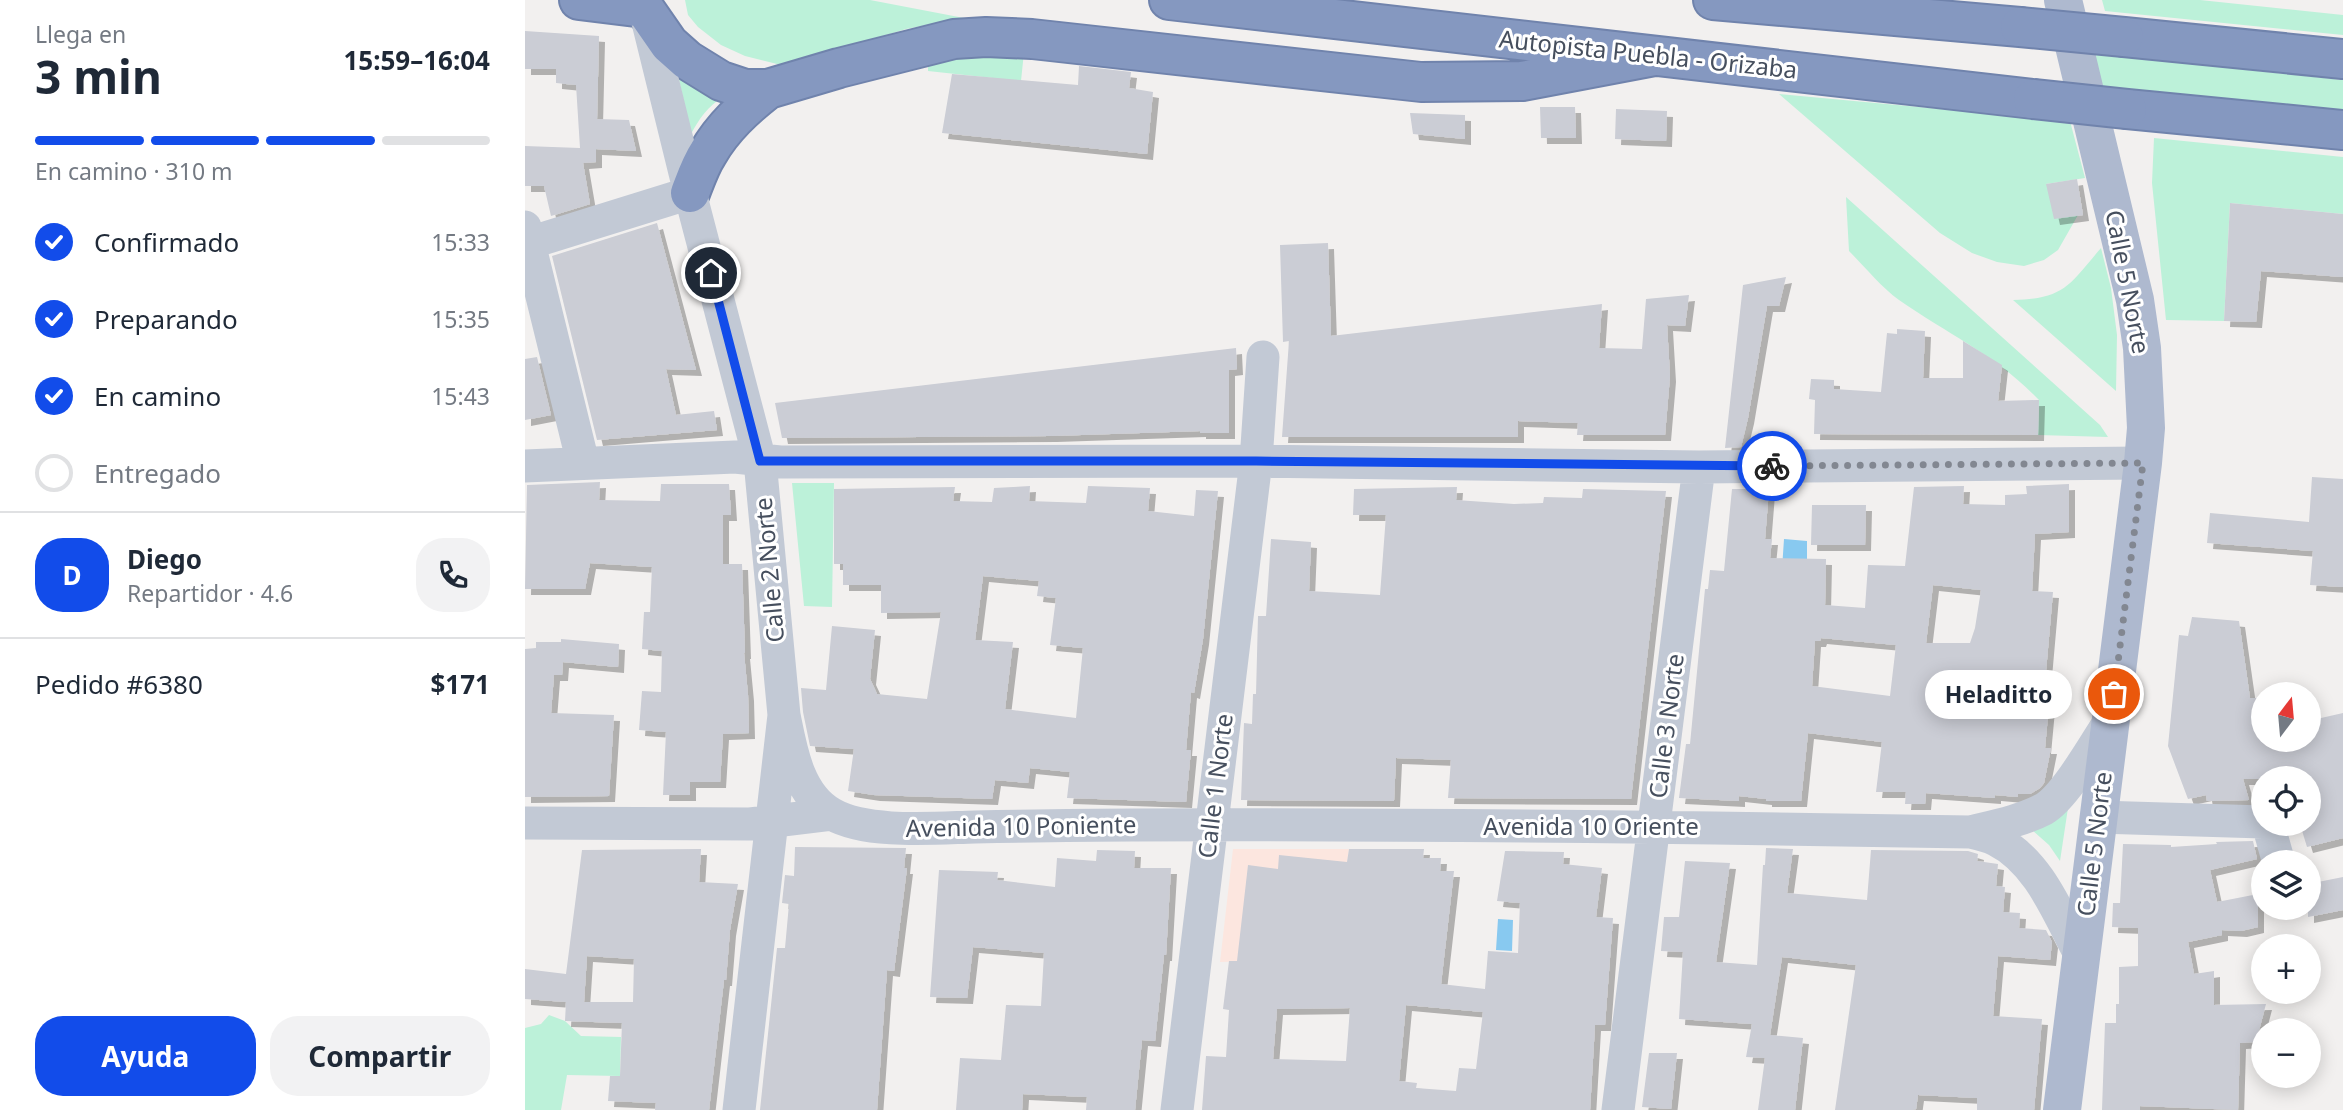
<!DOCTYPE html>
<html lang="es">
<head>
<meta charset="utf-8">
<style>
  body { margin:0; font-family:"Noto Sans",sans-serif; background:#f2f2f3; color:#1f2937; height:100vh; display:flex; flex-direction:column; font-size:26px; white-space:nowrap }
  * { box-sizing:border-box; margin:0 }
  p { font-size:23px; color:#747a83 }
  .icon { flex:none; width:38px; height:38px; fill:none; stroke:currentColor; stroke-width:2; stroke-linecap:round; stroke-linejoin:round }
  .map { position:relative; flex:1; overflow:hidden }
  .sheet { display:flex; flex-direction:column; background:#fff; width:525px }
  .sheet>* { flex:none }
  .needle { width:46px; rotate:16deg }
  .fabs { position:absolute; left:1726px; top:682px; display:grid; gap:14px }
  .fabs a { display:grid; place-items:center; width:70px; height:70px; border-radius:50%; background:#fff; box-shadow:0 4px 18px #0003; font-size:35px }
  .pin { position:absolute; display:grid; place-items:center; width:60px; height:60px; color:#fff; margin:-30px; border:4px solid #fff; border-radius:50%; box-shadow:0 2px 7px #0007 }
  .courier { position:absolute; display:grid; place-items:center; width:70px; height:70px; margin:-35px; border:5px solid #124cea; border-radius:50%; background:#fff; color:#222; box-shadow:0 2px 9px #0007 }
  .bubble { position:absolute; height:49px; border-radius:24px; background:#fff; box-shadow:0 4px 18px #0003; font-size:23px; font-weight:700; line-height:49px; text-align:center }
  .overview em { font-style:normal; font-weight:700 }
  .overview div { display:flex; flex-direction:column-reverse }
  .overview { display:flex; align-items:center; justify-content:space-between; height:119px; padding:0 35px }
  h1 { font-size:46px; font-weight:700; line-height:52px }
  .bar { display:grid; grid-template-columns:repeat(4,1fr); gap:10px 7px; align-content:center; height:84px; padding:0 35px }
  .bar i { height:9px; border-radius:5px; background:#e0e1e3 }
  .bar .active { background:#124cea }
  .bar p { grid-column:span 4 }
  .line { display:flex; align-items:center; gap:18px; padding:0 35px; border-top:2px solid #e0e1e3 }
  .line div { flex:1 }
  .round { display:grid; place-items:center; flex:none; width:74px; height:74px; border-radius:28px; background:#f2f2f3 }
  ol { padding:0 35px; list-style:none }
  li { display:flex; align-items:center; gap:21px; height:77px }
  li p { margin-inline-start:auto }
  li .icon { padding:7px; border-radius:50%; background:#124cea; color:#fff; stroke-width:4 }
  li:last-child { color:#747a83 }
  li i { width:38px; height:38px; border:4px solid #e0e1e3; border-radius:50% }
  .action { display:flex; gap:14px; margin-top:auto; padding:14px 35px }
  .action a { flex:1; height:80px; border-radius:28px; background:#124cea; color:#fff; font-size:28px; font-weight:700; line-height:80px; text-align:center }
  .action a+a { background:#f2f2f3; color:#1f2937 }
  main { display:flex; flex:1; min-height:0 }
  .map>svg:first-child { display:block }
  .medical { fill:#fce6df }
  .green { fill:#bcf1d9 }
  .water { fill:#88c9f0 }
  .building { fill:#cbcdd5; fill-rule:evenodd; filter:url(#shadow) }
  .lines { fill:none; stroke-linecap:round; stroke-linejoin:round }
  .highway-casing { stroke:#7083ac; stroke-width:42 }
  .minor { stroke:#c2c9d5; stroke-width:33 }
  .major { stroke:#aeb9cf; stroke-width:38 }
  .highway { stroke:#8598c0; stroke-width:38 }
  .highway-bridge-casing { stroke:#7083ac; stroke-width:42; stroke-linecap:butt }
  .highway-bridge { stroke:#8598c0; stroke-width:38 }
  .done { stroke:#828791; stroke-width:7; stroke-dasharray:0 12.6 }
  .route { stroke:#124cea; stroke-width:9 }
  .labels { text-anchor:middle; stroke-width:6; stroke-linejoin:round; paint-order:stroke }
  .street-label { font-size:24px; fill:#464f5e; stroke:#fff }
</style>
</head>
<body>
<main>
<section class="sheet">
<div class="overview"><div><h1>3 min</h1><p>Llega en</p></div><em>15:59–16:04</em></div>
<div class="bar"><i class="active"></i><i class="active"></i><i class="active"></i><i></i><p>En camino · 310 m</p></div>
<ol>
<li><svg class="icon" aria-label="check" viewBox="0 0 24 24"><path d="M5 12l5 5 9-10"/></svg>Confirmado<p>15:33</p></li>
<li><svg class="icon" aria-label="check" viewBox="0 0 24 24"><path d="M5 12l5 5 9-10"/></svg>Preparando<p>15:35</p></li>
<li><svg class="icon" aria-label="check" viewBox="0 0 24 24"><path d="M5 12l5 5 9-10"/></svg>En camino<p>15:43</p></li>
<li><i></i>Entregado</li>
</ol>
<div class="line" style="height:126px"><b class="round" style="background:#124cea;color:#fff">D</b><div><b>Diego</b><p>Repartidor · 4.6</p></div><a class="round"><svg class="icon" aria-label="phone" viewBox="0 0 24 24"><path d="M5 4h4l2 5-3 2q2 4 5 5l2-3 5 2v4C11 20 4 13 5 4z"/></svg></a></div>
<div class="line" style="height:91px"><div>Pedido #6380</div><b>$171</b></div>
<div class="action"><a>Ayuda</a><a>Compartir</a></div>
</section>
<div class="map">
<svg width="1818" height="1110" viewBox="0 0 1818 1110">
  <defs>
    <filter id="shadow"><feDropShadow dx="6" dy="6" stdDeviation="0" flood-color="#0004"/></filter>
  </defs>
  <rect width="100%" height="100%" fill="#f2f0ef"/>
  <path class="medical" d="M708,849H824L809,959L695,962Z"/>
  <path class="green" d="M160,0H345L439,18L381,29L260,66L220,56L196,45L173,27L163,15Z
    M1577,0H1675L1818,15V35L1580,11Z
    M457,49L499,52L496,81L403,71V66Z
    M1565,53L1818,80V113L1573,88Z
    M153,75L198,97C183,106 174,119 166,134Z
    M1254,94L1545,121L1560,178L1521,184L1553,215L1533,250L1519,260L1499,266L1472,262L1447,253L1415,233Z
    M1629,138L1818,157V214L1705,203L1699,321L1641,320L1627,183Z
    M1321,197L1575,425L1583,437L1513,435L1514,400C1472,356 1423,334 1374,300C1356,287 1340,267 1324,251Z
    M1576,248L1586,288L1592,335L1591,391L1488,300C1540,299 1545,284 1576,248Z
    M267,483H309L307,607L279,606Z
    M1543,808L1535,861L1524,845L1506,829Z
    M24,1015L40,1021L56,1036L96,1037L95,1076L42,1075L36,1110H0V1028L16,1024Z"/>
  <path class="water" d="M1259,539L1282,541V570L1257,569Z
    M973,919L988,920L987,951L971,950Z"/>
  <path class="building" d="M0,31L74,36L72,119L104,120L111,151L71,149V162L58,163L65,204L26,216L19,186H0V146L55,148L51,85L31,83V69H0Z
    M554,66L606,72L604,88L628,92L622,154L417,133L427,74L553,85Z
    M1015,107H1050L1051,138H1016Z
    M1091,109L1142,111L1141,141L1090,139Z
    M885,113L940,115V139L888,134Z
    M1552,179L1558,215L1529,219L1521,184Z
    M1705,203L1818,214V277L1736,271L1731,322L1699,321Z
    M132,223L171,370L141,369L151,415L189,411L192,430L72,440L27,256Z
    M803,243L806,336L1077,304L1074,348L1117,349L1121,299L1164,295L1160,326L1142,325L1145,376L1140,435H1052L1053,423L993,421V437H757L764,341L758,342L755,245Z
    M1261,277L1254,306H1242L1223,418L1216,447L1200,448L1218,285Z
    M1372,329L1400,331L1398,378H1438V341L1477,365L1473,401L1514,400L1513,435L1289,434L1290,400L1284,399L1286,379L1309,380V389L1356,392L1362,333L1372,334Z
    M711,348L712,369L704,370V433H675V431L526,436L257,438L250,403Z
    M12,357L26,415L0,420V359Z
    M1787,477L1818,479V587L1785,585L1788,551L1682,543L1685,513L1784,522Z
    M75,482L74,500L135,501L136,484H204L206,515H198V564H217L220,653H219L223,695L224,733L198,734L195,782H165V795H138L141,732L114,730L117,691L136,692L137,651L117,649L119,612H125L127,567L65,563L60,589H0L2,485Z
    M1544,484V532L1510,534L1507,591L1528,592L1519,694H1525L1520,748H1526L1519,783L1515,788L1505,794H1493V797L1470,795V798L1401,793L1400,804H1380L1381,792H1351L1357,742L1283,733L1276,801H1241V799L1214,796V801L1154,798L1161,744H1165L1180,589H1183L1185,570L1199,571L1207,489H1244L1240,539H1247L1245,558L1301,559L1300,605L1340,608L1343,565L1380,566L1389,487L1439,486L1438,504L1480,505V495L1502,494L1501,486ZM1408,585L1456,590L1450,628L1445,643H1401ZM1296,638L1371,645L1365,696L1287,686L1290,641H1295Z
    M505,486L504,501L561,503L563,486L625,488L623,511L669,516L671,490L693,491L678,639L669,693L666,692L661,750H666L661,802L542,798L545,772L505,768L503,783L470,780L467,799L349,795L323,791L329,749L285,746L278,712L276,688L301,690L307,626L350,630L345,679L352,694L402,699L416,612L356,613V585H318V564H309V489L430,487L428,501L467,502L469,488ZM458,576L514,581L512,596L531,598L525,645L558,648L551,718L480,709L488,642L450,640Z
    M932,487L931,500L989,504L1018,503L1019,497L1057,498L1058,489L1141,491L1106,799L923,798L926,760L871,758L869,801L716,800L719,723L727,724L728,694H731L733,616H741L746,539L786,542L784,591L855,595L861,515H828L829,489Z
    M1287,505H1341L1340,545H1286Z
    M1667,617L1714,621L1725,698H1732L1738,740H1783V721L1818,713V838L1782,847L1775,824H1783V779H1718L1724,800L1682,801L1681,795L1663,799L1643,746L1654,635L1663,636Z
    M36,639L94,644L93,667L38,662L37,675H29L26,713L89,715L84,796L0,797V649L11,648V642H36Z
    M1728,841L1732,859L1685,870L1692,902L1733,894V927L1716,931L1697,930V935L1663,942L1669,974L1689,971V1005L1741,1004L1731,1042L1715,1043L1713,1110L1615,1106V1110H1577L1580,1023H1591V1004H1594V967L1613,966V928L1587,927L1588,903H1595L1598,844L1646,845V847L1692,844L1691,842Z
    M270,847L381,848L379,868H382L369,971L362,970L352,1110H235L252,948H260L264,904L257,903L260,875L269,876Z
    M1241,848L1268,849L1262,893L1342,900L1346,850L1443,851L1453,854L1452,861L1473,864L1471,886L1480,887L1478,912L1495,913L1494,928L1521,930L1527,942L1525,960L1473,956L1468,1016L1517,1019L1509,1110H1452V1098L1393,1095L1391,1109L1387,1110H1310L1331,965L1257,957L1245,1035L1278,1038L1270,1110H1233L1240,1058L1221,1057L1227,1024L1154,1019L1158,952L1136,951L1139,917H1154L1160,861L1205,863L1191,962L1232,965L1238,865H1240Z
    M176,849L174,882L213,884L205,930L201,980H199L184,1110H130L131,1103L83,1101L85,1076H95L97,1023L40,1021L41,1002L0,999V969L41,974L57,850ZM62,956L109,959L108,1002H59Z
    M824,849H899L898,858H916L915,871H929L916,984L960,989L963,951L993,953L995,903L972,901L980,851L1039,852L1038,864L1077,868L1071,917L1088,918L1080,1025H1070L1065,1110H677L681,1056L701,1057L704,1010L698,1009L704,961H712L723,865L753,869L754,855L822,862ZM881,1005L958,1012L951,1069L934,1068L931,1091L891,1088L892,1083L874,1081ZM825,1008L821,1061L748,1059L752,1009Z
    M572,850L610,851L609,868H646L641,955H639L630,1041L617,1040L610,1110H561L562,1097L498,1094L497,1110H431L435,1058L476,1060L481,1005L516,1006L519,953L448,947L442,998L405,997L414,870L473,872L472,880L530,887L532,858L571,861Z
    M1818,877V910L1783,917V884Z
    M1124,1053H1152L1146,1109L1117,1107Z"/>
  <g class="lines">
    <defs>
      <path id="highway" d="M54,0L119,8L144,44L162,60L196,81L220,89H243L314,68L429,39L461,37L507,39L896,82L997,81L1129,56
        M644,0L1508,99
        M1188,0L1495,27
        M1599,37L1818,59
        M1602,109L1818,130
        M165,193C170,180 175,165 183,153C198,127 219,108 243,89"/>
    </defs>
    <use href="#highway" class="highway-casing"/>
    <path class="minor" d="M121,14L165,193L235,461L259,715L214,1110
      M0,227L58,463
      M4,243L165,193
      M0,466L210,457L255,462L731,461L1174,467L1618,463
      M259,715C266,750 273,795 307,814C342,834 410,828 450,827C502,826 555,825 607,825C887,824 1166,827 1445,832C1470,826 1496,821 1519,809C1541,796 1570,743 1585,721
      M1573,817L1738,822
      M0,823L225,824L307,814
      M1743,824L1754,863
      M1445,832C1454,834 1463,836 1471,840C1515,862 1534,916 1556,956
      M652,1110L731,461L738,357
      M1093,1110L1174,467"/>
    <path class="major" d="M1537,1110L1618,463L1621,428L1617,348L1610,300L1538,0"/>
    <use href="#highway" class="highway"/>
    <defs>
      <path id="highway-bridge" d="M1495,27L1599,37
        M1508,99L1602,109"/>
    </defs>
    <use href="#highway-bridge" class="highway-bridge-casing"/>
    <use href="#highway-bridge" class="highway-bridge"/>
  </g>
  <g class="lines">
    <path class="done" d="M1247,466L1618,463L1589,694"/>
    <path class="route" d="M186,273L235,461H731L1247,466"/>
  </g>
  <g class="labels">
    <g class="street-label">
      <text transform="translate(1123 55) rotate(6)" y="8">Autopista Puebla - Orizaba</text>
      <text transform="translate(1602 282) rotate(79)" y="8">Calle 5 Norte</text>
      <text transform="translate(245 570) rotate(-95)" y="8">Calle 2 Norte</text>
      <text transform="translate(1142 726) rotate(-83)" y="8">Calle 3 Norte</text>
      <text transform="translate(691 786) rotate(-83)" y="8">Calle 1 Norte</text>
      <text transform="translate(496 827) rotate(-1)" y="8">Avenida 10 Poniente</text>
      <text x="1066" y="835">Avenida 10 Oriente</text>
      <text transform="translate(1570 844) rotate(-83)" y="8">Calle 5 Norte</text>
    </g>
  </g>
</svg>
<div class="fabs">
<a><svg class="needle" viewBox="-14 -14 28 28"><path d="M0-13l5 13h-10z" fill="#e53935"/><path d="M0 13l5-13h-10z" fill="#747a83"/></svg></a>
<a><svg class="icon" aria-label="locate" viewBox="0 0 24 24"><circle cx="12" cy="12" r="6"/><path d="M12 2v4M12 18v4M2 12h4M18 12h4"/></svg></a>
<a><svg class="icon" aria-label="layers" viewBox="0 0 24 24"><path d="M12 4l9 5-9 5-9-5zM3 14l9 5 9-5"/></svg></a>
<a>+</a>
<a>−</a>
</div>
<div class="pin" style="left:1589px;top:694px;background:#ea580c"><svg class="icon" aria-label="bag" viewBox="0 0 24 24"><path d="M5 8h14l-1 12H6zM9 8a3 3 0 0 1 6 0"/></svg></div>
<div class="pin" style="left:186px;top:273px;background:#1f2937"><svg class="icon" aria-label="home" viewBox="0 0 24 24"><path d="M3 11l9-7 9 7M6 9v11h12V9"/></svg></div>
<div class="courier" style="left:1247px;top:466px"><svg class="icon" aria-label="bike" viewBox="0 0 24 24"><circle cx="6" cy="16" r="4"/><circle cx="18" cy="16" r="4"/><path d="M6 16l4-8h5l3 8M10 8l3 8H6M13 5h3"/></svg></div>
<div class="bubble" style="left:1400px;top:670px;width:147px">Heladitto</div>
</div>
</main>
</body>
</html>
